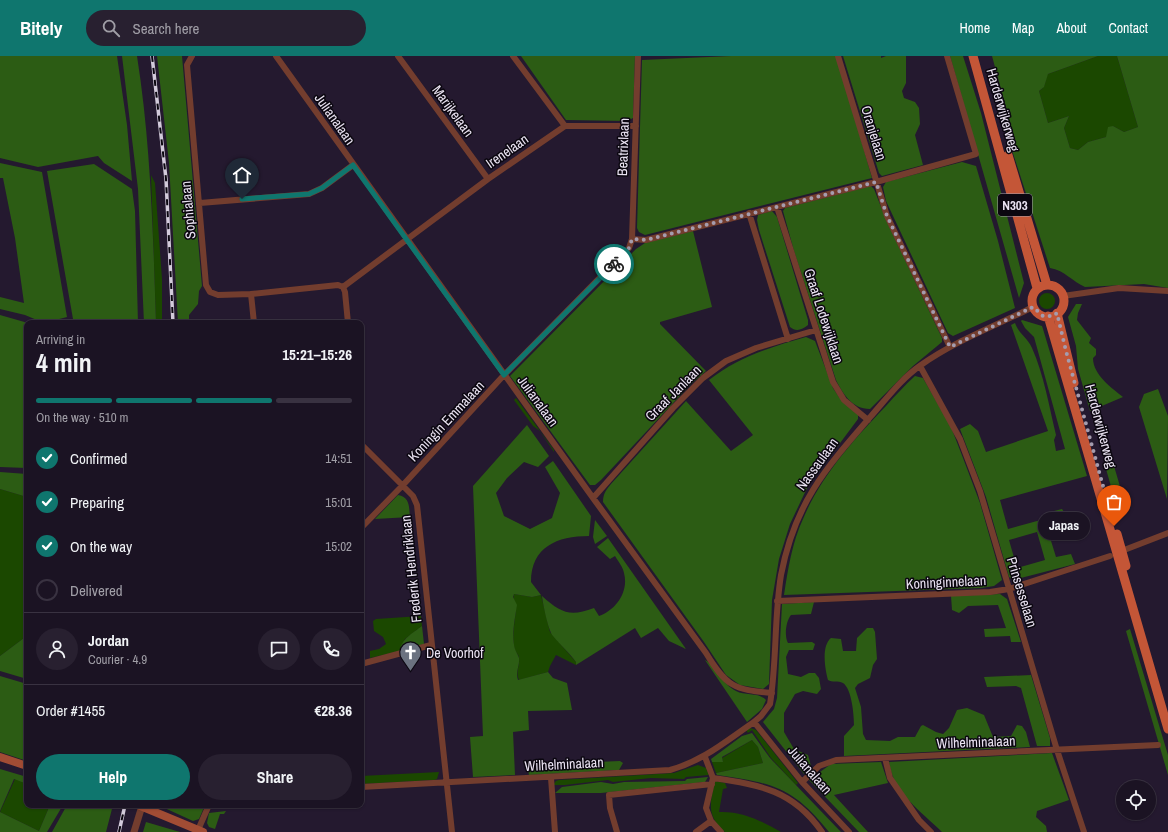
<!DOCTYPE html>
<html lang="en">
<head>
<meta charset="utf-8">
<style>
  body { margin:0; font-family:"Archivo Narrow",sans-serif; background:#282030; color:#f1f3f6; height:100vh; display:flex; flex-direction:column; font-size:15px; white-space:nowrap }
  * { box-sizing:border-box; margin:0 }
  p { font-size:13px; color:#a09ea6 }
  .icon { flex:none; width:22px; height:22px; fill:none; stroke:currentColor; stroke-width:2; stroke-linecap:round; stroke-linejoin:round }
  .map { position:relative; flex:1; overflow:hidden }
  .side { position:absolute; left:24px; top:264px; width:340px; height:488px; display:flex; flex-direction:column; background:#1b1323; border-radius:8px; box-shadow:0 1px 3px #0004,0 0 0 1px #393241 }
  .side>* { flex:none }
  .buttons { position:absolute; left:1116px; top:724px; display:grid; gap:8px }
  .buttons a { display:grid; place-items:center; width:40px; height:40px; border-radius:50%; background:#1b1323; box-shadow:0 1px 3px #0004,0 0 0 1px #393241; font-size:20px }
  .pin { position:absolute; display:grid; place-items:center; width:34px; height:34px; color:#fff; margin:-41px -17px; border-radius:50% 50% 50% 0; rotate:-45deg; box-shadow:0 0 4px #0007 }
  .pin .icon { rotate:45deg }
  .courier { position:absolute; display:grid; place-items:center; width:40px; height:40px; margin:-20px; border:3px solid #0f766e; border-radius:50%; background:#fff; color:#222; box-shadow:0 1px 5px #0007 }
  .bubble { position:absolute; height:28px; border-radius:14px; background:#1b1323; box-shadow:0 1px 3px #0004,0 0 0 1px #393241; font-size:13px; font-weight:700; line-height:28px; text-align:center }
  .summary em { font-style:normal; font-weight:700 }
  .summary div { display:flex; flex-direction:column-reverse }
  .summary { display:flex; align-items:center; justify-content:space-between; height:68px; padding:0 12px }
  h1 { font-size:26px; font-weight:700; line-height:30px }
  .bar { display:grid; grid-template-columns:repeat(4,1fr); gap:6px 4px; align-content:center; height:48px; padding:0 12px }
  .bar i { height:5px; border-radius:3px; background:#393241 }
  .bar .on { background:#0f766e }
  .bar p { grid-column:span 4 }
  .line { display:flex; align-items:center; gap:10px; padding:0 12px; border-top:1px solid #393241 }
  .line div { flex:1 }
  .round { display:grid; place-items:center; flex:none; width:42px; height:42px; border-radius:21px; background:#282030 }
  ol { padding:0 12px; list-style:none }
  li { display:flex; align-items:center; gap:12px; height:44px }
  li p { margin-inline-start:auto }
  li .icon { padding:4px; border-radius:50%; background:#0f766e; color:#fff; stroke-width:4 }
  li:last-child { color:#a09ea6 }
  li i { width:22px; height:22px; border:2px solid #393241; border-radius:50% }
  .primary-button { display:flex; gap:8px; margin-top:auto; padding:8px 12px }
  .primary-button a { flex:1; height:46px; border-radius:24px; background:#0f766e; color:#fff; font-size:16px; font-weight:700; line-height:46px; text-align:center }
  .primary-button a+a { background:#282030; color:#f1f3f6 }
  header { display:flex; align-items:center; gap:24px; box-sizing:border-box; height:56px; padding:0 20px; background:#0f766e; color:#fff }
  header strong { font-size:19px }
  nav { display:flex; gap:22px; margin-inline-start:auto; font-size:14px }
  .search { width:280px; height:36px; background:#282030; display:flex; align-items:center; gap:10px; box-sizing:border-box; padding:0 14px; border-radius:22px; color:#a09ea6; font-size:15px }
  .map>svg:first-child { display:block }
  .green { fill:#1b4800 }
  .forest { fill:#2c5c14; fill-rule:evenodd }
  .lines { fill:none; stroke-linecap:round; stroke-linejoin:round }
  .minor { stroke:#733d2e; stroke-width:6 }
  .tertiary { stroke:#733d2e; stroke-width:7 }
  .secondary { stroke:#a14c34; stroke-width:8 }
  .primary { stroke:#c45637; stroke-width:9 }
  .rail-casing { stroke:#d3cbdb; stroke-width:3.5 }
  .rail { stroke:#0b0710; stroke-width:2; stroke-dasharray:6; stroke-linecap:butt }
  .done { stroke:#a59cae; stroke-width:4; stroke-dasharray:0 7.2 }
  .route { stroke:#0f766e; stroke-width:5 }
  .labels { text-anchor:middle; stroke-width:3; stroke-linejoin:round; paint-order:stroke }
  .shield { fill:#0b0710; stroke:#a7a1ae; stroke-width:1 }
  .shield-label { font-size:13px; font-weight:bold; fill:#eae3f2 }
  .street-label { font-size:14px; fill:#eae3f2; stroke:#0b0710 }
  .poi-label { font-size:14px; fill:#eae3f2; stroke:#0b0710; text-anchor:start }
</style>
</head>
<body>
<header>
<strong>Bitely</strong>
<div class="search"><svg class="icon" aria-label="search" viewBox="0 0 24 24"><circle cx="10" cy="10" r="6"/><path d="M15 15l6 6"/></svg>Search here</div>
<nav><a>Home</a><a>Map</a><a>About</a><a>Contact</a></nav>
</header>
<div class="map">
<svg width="1168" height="776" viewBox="0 0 1168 776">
  <rect width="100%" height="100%" fill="#24192f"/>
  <path class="green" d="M1098,0H1117L1138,71L1124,76L1113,70L1106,81L1088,86L1078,94L1070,92L1064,72L1069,60L1048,67L1039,35C1047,31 1044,24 1048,18Z
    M151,119L155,127L162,223V267H156Z
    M1039 245a8 8 0 1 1 16 0a8 8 0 1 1-16 0Z
    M516,342L554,394V396L540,375L533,370L514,344Z
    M0,433L27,441V572L24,582L0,600Z
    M514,538L532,541L541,539L550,576L576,606V609L556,599L550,610L548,616L519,624C515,615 520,611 519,602C519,599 516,597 515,594C511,582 515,565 516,553C517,548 512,544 514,538Z
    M421,560L422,570L405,583L400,595L370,602V595L379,593L386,588L383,581L374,575L373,565L376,563Z
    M750,672L756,674L798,727L796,729L771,702L752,674L748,677L746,674Z
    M752,684L758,691L763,707L716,717L712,706H723L722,702Z
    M698,709L706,712L709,719L686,721L684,723L651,722L613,726L608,724L565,729H553L556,725L559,724L674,717Z
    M439,716L437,723L434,724L361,728V720Z
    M15,723L27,728V749H50L39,775L0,756Z
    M715,725L725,727L727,732L723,733L719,756C742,755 762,765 781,776H725C706,760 710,747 715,725Z"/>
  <path class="forest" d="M0,0H117L127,69L132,125L104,107L98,100L38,111L0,102Z
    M122,0H137C151,89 153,177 156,267H144L138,133Z
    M157,0H182L202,230L199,235L198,248L189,259V267H178L169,107Z
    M521,0H635L633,62L627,65L566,64Z
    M731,0H837L872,122L645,179L639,176L637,172L642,4Z
    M843,0H881V2L886,0H906V27L902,35L904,42L915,46L919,52L920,68L915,79L923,109L882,120L879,117Z
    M950,0H963L981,57L1024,227L1019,242Z
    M992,0H1098L1048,18L1044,31L1039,35L1048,67L1069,60L1064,72L1070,92L1078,94L1088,86L1106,81L1108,71L1113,70L1124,76L1138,71L1117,0H1168V232L1144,228L1085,231C1073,226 1064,214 1050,212L1000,57L1007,55Z
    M962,106L976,110L998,185L1015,252L953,280L948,277L886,145L883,131L886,126Z
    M0,107L42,116L67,261L44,267L25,259L0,253V241L24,247L15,182L3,122H0Z
    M94,108L132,133L135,155L138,267H85L73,263L47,115Z
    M871,130L874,133L887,166L942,282V286L913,310L870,353C852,353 843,338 836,324L794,195L783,155L785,152Z
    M772,155L777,161L808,264V269C802,274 796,276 790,271L759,174L757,164L758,159Z
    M693,175L712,251L660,266V268L706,315L691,328L601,424L595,429H590L510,320L636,193L645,187Z
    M1076,248H1082L1078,257L1077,264L1091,282L1089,287L1096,293V299L1093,302C1093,319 1112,332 1123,341L1090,355L1078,313L1076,290L1068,261Z
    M0,259L28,267L27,412L0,411Z
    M1022,264L1042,270L1043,273L1087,420L1000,444L1008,473L1048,462L1054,455L1062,453L1064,456L1062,461L1066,469L1048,475L1056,501L1071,498L1075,508L1013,524L1009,521L986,441L960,373L970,368L978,375L986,396L1048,375L1011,269L1015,267C1019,278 1028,282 1032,292C1044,319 1049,350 1056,379L1054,384L1056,395L1065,393L1034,281L1025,272L1021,265ZM1037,476L1045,504L1017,512L1009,484Z
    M806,281L815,285L833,332L839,341L858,359V363L808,430L790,468L779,503L772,544L769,628L763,633L740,629L726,619L704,586L603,446C603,438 606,434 611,428L686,345L731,395L753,379L709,324C738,301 771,291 806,281Z
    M915,320L923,322L951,371L963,402L980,447L1002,524L994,530L981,532L784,539C788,513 792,487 803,463C821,420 854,383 886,350C895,340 905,329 915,320Z
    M1158,333L1168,360L1167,443L1139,351L1144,338Z
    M527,369L549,400L538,411L524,406L507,422L496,437L504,460L530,473L552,462L560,437L545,411L553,405L591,460L589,480C557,480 531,491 531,526L541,539L532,541L514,538L513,541L517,549C515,562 511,580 515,593C516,596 518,599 519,602C520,610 515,615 518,624L548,616L553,622L567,627L572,654L528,655L529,674L513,676L515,719L473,721L470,681L483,680L473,430Z
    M1114,410L1124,444L1123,445L1125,453L1118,455L1106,413Z
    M0,416L27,418V441L0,433Z
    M398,439C410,441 409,451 410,461L375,463Z
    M595,464L607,480L595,488L593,481Z
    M608,482L686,593L669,585L658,572L641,582L635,572L576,609V606C570,597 560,589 553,580C548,574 543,548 542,540C561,557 570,561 594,552L599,560C616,554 629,536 624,517C623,511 618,505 615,500L610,503L597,491Z
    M1000,538L1007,543L1021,586H1011L1010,580L985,581L984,573L1006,572L998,549L968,550L959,557L952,554L951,540Z
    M814,546L811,558L791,559C786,565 784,580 788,587L812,586L815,588L813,594H789L786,601L788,618L801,621L809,617H815L819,622L821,633L817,638L803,635L795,638L784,657V676L794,693L808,699L811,710L804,718L763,666L774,653L777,642L782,548Z
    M422,570L424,588L400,595C401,583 413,577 422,570Z
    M27,572V623L0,615V600L24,582Z
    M867,572H873L875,576L877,603L873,609L870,622L858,628L855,632L861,651L863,678L866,684L890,685L898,681H915L921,670L923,669L936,676L943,678L949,672L957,654L967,652L984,659L993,681L1011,680L1017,669L1022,670L1026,676L1030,691L844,700V680L854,669C854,660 852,633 843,627C838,624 832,627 828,624C825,613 821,590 831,582L841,583L843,595H856L857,582Z
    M1130,573L1168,699V719L1126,575Z
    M705,604C715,609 722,628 736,635C745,640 759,636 766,644L762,653L747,666Z
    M1031,619L1050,682V690H1037L1021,632L1016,630L987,631L984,621Z
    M0,620L27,628V705L0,696Z
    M752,677L770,702L841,776H829C793,731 773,727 717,719L716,717L763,707L758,691L752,684L722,701L723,706H712L711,703L742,680Z
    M1052,697L1069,744L1037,755L1036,761L1046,770L1047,776H942C921,755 893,737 889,706Z
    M620,705L623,707L619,714L529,719L527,709Z
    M881,706L888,727L834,739L868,776H859L809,724L831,708Z
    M0,713L27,721V728L14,723L0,755Z
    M708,721L705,726L601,737H555L562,731L601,726L613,728L624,726L685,725L687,723Z
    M50,749H63L47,776H0V756L39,775Z
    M67,749H113L106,776H52Z
    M158,749H205L199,763L193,765Z
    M226,755L224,758H220L215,773L209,771L207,767L209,757Z
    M146,766L180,776H143Z"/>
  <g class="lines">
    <path class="minor" d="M192,0L187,9L206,229L210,236L218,239L251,238L338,229L343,231L488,123L565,70H636
      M276,0L593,442L706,597C726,630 734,634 772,637
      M398,0L488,123
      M513,0L565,70
      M838,0L887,160L950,291
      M200,147L309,138L322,132L353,109
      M777,151L833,326L844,344L868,364
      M749,157L788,283
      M632,183L646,184L876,126L976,98L947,0
      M343,231L345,236L348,267
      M251,238L254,267
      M1063,240L1119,232L1168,235
      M920,310L960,383L980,435L1057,694L1084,776
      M361,388L413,440L417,449L452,776
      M593,442L673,352L703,322L726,305L756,292L816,274
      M361,472L403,429L504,319L629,192L632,183L638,0
      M1119,496L1168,477
      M777,545L990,536L1009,533L1110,500
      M361,608L431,589
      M754,666L802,726L849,776
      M705,701L713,722L706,752L711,765L721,776
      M885,702L890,722L919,764L931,776
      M551,722L555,776
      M713,722C760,729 793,734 822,776
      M802,726L819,710L836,704L1158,689
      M361,731L670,714C703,705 726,685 754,666L761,660L770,648C777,605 774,561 781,519C795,446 826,412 872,359C887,342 902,322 921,309C955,285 995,270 1033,251
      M198,774L209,749
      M617,776L610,752L609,739L712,728
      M696,776L711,765"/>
    <path class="tertiary" d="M134,776L142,750"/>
    <path class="secondary" d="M0,701L27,710
      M138,749L203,776"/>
    <path class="primary" d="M973,0L1037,232
      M1008,99L1047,229
      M1032 245a16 16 0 1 1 32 0a16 16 0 1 1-32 0Z
      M1057,257L1074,327
      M1048,260L1168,673
      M1117,478L1126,510"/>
    <defs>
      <path id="rail" d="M152,0L166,123L173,267
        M119,776L125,749"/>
    </defs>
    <use href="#rail" class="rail-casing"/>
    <use href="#rail" class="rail"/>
  </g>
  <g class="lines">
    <path class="done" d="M614,208L629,192L632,183L646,184L876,126L887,160L950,291L1033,251L1043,260H1053L1057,257L1066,295L1114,470"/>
    <path class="route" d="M242,143L309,138L322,132L353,109L504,319L614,208"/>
  </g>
  <defs>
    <symbol id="church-pin" viewBox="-11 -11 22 30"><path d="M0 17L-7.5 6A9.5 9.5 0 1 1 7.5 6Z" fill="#6b7280" stroke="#0b0710"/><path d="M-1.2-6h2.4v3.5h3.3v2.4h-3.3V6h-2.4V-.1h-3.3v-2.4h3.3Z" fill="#fff"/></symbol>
  </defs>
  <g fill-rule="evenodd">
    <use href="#church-pin" x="398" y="584" width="25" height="34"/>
  </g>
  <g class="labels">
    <rect class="shield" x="998" y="138" width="34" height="22" rx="3"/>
    <g class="shield-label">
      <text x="1015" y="154">N303</text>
    </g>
    <g class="street-label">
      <text transform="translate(1003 54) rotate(74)" y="5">Harderwijkerweg</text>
      <text transform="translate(453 55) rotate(54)" y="5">Marijkelaan</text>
      <text transform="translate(335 63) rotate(55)" y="5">Julianalaan</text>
      <text transform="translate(874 77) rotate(73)" y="5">Oranjelaan</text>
      <text transform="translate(623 91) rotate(-88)" y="5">Beatrixlaan</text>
      <text transform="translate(507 95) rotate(-35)" y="5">Irenelaan</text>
      <text transform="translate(188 154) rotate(-95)" y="5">Sophialaan</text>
      <text transform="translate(824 260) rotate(72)" y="5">Graaf Lodewijklaan</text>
      <text transform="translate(673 337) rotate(-45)" y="5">Graaf Janlaan</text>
      <text transform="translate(538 345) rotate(54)" y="5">Julianalaan</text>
      <text transform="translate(446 365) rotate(-47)" y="5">Koningin Emmalaan</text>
      <text transform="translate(1101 370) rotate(75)" y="5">Harderwijkerweg</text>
      <text transform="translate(817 408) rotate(-54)" y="5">Nassaulaan</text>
      <text transform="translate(411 513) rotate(-96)" y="5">Frederik Hendriklaan</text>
      <text transform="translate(946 526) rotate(-3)" y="5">Koninginnelaan</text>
      <text transform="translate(1022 536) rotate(73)" y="5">Prinsesselaan</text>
      <text transform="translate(976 686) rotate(-2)" y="5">Wilhelminalaan</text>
      <text transform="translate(564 708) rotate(-3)" y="5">Wilhelminalaan</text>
      <text transform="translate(810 714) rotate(49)" y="5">Julianalaan</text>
    </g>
    <g class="poi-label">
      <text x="426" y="602">De Voorhof</text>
    </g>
  </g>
</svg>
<div class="buttons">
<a><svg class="icon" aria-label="locate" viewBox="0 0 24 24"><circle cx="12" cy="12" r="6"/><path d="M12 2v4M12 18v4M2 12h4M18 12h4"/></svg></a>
</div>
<div class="pin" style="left:1114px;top:470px;background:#ea580c"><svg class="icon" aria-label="bag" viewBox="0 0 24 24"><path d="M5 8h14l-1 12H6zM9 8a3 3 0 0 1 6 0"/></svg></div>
<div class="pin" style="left:242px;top:143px;background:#1f2937"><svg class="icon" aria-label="home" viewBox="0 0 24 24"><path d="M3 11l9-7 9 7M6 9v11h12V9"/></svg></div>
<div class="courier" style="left:614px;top:208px"><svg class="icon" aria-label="bike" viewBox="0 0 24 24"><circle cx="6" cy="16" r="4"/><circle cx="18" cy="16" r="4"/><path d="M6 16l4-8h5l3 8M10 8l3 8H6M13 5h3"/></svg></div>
<div class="bubble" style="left:1038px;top:456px;width:52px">Japas</div>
<section class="side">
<div class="summary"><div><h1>4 min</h1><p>Arriving in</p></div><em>15:21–15:26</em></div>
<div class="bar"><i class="on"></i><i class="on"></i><i class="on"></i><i></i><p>On the way · 510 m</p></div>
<ol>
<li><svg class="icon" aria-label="check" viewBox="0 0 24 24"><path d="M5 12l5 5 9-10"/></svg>Confirmed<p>14:51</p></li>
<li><svg class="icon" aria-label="check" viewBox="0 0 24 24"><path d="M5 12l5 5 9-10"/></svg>Preparing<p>15:01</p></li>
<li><svg class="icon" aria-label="check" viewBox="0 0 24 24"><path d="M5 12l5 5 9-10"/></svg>On the way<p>15:02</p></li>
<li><i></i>Delivered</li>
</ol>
<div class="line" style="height:72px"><a class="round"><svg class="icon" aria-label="person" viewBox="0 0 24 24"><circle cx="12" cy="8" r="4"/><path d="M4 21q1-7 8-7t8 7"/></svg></a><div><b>Jordan</b><p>Courier · 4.9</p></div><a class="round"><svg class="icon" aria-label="chat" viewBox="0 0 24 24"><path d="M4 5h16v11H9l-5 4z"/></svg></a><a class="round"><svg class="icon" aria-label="phone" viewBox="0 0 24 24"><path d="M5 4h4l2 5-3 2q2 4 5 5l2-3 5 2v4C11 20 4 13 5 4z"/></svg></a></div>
<div class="line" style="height:52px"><div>Order #1455</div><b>€28.36</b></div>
<div class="primary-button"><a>Help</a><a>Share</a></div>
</section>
</div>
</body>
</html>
